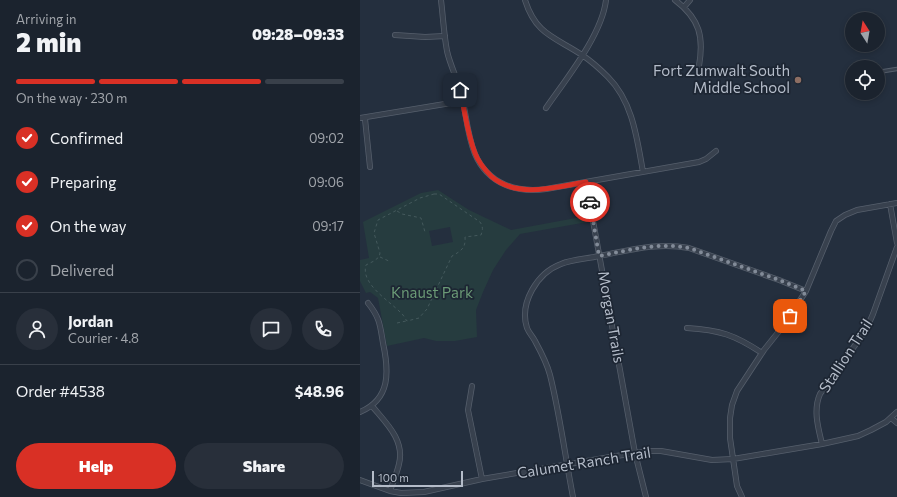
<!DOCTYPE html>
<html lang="en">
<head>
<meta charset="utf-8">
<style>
  body { margin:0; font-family:Commissioner,sans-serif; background:#282f3a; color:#f1f3f6; height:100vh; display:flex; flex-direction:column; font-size:15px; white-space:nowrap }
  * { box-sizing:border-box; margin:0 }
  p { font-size:13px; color:#a0a4aa }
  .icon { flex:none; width:22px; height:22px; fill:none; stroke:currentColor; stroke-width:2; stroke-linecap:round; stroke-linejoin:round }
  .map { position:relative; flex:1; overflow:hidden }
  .drawer { display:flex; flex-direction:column; background:#1b232e; width:360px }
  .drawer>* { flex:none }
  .needle { width:26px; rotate:349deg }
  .buttons { position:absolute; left:485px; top:12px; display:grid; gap:8px }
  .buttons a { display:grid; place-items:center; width:40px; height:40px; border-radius:50%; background:#1b232e; box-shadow:0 2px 6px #0003,0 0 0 1px #39404a; font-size:20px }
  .scale { position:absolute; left:12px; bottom:10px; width:91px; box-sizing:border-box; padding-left:4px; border:2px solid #b4bcc9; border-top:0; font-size:11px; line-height:14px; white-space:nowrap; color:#b4bcc9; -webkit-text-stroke:3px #1d2633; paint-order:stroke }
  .pin { position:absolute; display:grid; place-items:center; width:34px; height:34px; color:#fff; margin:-17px; border-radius:8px; box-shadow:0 2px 6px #0006 }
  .courier { position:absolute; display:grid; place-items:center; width:40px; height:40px; margin:-20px; border:3px solid #d93025; border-radius:50%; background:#fff; color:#222; box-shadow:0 1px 5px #0007 }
  .head em { font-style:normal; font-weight:800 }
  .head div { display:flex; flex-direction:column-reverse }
  .head { display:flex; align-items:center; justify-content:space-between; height:68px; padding:0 16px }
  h1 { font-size:26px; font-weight:800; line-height:30px }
  .bar { display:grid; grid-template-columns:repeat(4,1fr); gap:6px 4px; align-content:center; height:48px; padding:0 16px }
  .bar i { height:5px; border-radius:3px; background:#39404a }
  .bar .active { background:#d93025 }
  .bar p { grid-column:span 4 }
  .line { display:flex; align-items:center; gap:10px; padding:0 16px; border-top:1px solid #39404a }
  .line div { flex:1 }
  .round { display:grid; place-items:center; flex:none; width:42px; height:42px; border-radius:21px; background:#282f3a }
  ol { padding:0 16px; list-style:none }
  li { display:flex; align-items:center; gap:12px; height:44px }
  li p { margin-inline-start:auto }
  li .icon { padding:4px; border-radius:50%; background:#d93025; color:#fff; stroke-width:4 }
  li:last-child { color:#a0a4aa }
  li i { width:22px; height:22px; border:2px solid #39404a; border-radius:50% }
  .primary-button { display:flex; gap:8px; margin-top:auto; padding:8px 16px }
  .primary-button a { flex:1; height:46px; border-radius:24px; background:#d93025; color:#fff; font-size:16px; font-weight:800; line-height:46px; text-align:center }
  .primary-button a+a { background:#282f3a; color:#f1f3f6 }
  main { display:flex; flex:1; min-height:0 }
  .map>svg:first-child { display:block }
  .green { fill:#263c3f; fill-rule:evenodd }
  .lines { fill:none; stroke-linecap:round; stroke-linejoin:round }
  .lane-casing { stroke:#565f6c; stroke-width:4.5 }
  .street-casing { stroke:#565f6c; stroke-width:6 }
  .path { stroke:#44595c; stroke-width:1; stroke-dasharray:3 3; stroke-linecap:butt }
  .lane { stroke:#38414e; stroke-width:2.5 }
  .street { stroke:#38414e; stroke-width:4.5 }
  .done { stroke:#828b98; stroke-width:4; stroke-dasharray:0 7.2 }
  .route { stroke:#d93025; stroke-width:5 }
  .education-dot { fill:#8d6e63; stroke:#1d2633; stroke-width:1.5 }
  .labels { text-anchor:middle; stroke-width:3.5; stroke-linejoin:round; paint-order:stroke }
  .poi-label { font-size:15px; fill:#b4bcc9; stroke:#1d2633; text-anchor:end }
  .park-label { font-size:15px; fill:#6b9a76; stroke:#1d2633 }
  .street-label { font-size:15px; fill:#b4bcc9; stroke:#1d2633 }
</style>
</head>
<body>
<main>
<section class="drawer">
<div class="head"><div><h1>2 min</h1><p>Arriving in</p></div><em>09:28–09:33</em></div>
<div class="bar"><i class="active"></i><i class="active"></i><i class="active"></i><i></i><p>On the way · 230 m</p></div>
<ol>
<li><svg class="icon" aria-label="check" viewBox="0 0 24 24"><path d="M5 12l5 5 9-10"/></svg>Confirmed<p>09:02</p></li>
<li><svg class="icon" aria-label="check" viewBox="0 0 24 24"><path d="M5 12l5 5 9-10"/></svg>Preparing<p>09:06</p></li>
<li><svg class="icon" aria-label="check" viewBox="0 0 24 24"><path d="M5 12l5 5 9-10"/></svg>On the way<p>09:17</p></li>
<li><i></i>Delivered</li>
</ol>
<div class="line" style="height:72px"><a class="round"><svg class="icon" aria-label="person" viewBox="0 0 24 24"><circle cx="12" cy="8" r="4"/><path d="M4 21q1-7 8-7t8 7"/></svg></a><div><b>Jordan</b><p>Courier · 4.8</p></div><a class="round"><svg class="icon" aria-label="chat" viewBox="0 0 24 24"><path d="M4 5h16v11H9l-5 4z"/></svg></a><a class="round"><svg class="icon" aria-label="phone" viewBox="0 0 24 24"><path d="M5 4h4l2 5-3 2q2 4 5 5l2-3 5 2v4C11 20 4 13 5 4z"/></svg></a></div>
<div class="line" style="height:52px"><div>Order #4538</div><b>$48.96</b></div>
<div class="primary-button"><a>Help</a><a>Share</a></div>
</section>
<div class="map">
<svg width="537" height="497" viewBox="0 0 537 497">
  <rect width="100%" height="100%" fill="#242f3e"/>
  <path class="green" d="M78,190L109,210L151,230L232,215L233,221L160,234L146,250L133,270L123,292L116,310L117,337L95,341H76L64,338L27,346L18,298L10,292L6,293L0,281V260L9,258L3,222L61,193ZM90,227L93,242L72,246L69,231Z"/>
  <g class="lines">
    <defs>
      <path id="lane" d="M518,72L537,69"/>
      <path id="street" d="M81,0C83,17 84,35 87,51C90,65 97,78 101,92C106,112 107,135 115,154C128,184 156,193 186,189L339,162L346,159L356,151
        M165,0C176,35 195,37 222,55C231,61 240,69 248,77C273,102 277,139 283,172
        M315,0C340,19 344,37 339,66
        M324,7L330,0
        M35,35L65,37L85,36
        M186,108C206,79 242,35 246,0
        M0,118L103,101
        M5,119L10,167
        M226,182L275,453L286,497
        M530,204L537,243
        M327,328C360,330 375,335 402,353
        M112,386L108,410L122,479
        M12,406C26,423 45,440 39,464C37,473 33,482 30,491
        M0,412C31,399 29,371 23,343C20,325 20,318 8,303
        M531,418L537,423
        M462,444C458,427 453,410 460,394L506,330L513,314L537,247
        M0,480L30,491L41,493L64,492L122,479L250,457L288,451H301L352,460L373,459L462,444L498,436L511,430L526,422L537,412
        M213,497C205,456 200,415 190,375C187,363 181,352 175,341C173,337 169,333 167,328C159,303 177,273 201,264C213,259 226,259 239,256C270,250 298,242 329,248L419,280L446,291
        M382,497L377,486L370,438V418L372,405L377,391L404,350L424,325L446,291L471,231L476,221L485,215L497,210L537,203"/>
    </defs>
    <use href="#lane" class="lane-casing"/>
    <use href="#street" class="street-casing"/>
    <path class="path" d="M74,194H79L120,222C123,226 123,230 121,235L105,237C106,248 101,251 92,256L67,309L59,318L47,321C45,319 44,315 41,313C31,302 0,284 6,265L14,261L19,257L20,253L14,233L18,220L60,198Z
      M37,211L42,214L61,218L65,232
      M20,257L31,262
      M37,323L46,321"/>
    <use href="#lane" class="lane"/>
    <use href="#street" class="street"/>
  </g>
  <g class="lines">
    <path class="done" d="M230,202L239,256C270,250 298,242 329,248L419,280L446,291L430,316"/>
    <path class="route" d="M100,90C105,111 107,133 115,153C118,162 125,170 132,177C159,199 195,187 226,182L230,202"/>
  </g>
  <circle class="education-dot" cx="438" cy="80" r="4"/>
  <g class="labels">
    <g class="poi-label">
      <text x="430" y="76">Fort Zumwalt South<tspan x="430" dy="17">Middle School</tspan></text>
    </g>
    <g class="park-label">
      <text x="72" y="298">Knaust Park</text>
    </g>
    <g class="street-label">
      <text transform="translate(251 317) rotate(80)" y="5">Morgan Trails</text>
      <text transform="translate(486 356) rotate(-57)" y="5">Stallion Trail</text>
      <text transform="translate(224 463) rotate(-9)" y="5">Calumet Ranch Trail</text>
    </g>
  </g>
</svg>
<div class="buttons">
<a><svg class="needle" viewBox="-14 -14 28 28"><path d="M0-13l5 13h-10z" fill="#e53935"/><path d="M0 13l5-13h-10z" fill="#a0a4aa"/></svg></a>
<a><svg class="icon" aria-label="locate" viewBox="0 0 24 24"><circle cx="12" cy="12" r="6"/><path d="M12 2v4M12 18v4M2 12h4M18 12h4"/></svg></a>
</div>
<div class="scale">100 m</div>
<div class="pin" style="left:430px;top:316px;background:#ea580c"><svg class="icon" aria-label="bag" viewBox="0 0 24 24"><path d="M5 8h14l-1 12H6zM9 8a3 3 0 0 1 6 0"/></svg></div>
<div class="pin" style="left:100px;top:90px;background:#1f2937"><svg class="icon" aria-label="home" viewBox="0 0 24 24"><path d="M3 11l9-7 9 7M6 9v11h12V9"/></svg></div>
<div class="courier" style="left:230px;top:202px"><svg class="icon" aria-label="car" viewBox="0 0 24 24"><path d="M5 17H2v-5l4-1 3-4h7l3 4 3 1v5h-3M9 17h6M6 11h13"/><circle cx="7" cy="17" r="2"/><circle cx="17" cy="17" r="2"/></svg></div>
</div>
</main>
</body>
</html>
